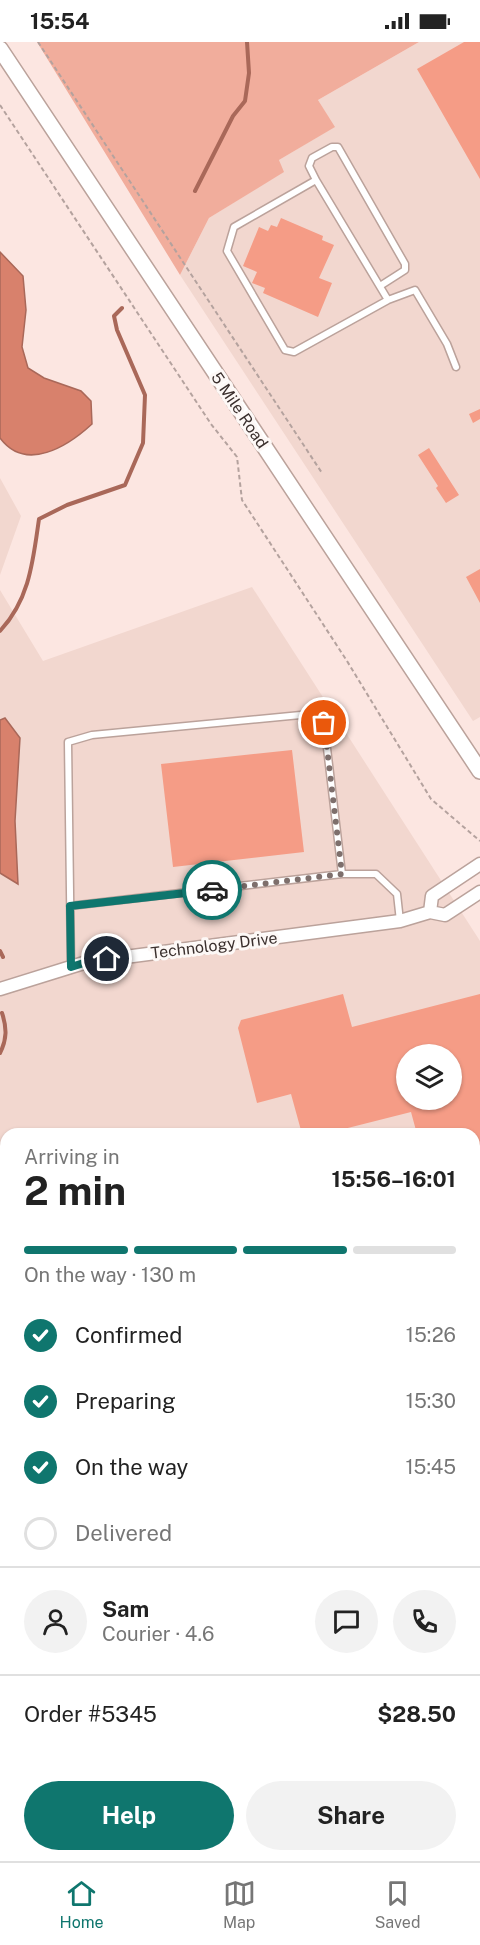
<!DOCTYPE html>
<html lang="en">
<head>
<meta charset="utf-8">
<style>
  body { margin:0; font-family:"Public Sans",sans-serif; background:#f2f2f2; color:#222; height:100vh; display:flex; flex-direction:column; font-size:22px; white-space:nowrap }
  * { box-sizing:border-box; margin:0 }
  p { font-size:20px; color:#767676 }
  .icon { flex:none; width:33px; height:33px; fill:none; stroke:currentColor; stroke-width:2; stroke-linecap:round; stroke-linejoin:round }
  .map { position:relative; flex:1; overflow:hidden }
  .drawer { position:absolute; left:0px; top:1086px; width:480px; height:734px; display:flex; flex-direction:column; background:#fff; border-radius:18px 18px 0 0; box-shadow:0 2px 4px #0004 }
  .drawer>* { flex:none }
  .buttons { position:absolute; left:396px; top:1002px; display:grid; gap:12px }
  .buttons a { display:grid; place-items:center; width:66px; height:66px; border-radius:50%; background:#fff; box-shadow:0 2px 4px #0004; font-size:30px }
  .pin { position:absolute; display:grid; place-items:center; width:51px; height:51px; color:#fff; margin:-26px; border:3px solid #fff; border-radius:50%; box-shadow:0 2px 6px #0007 }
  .courier { position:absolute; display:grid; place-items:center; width:60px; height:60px; margin:-30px; border:4px solid #0f766e; border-radius:50%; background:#fff; color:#222; box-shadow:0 2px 8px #0007 }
  .summary em { font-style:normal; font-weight:700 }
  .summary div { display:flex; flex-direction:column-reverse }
  .summary { display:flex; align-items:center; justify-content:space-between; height:102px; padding:0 24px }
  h1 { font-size:39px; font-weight:700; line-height:45px }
  .bar { display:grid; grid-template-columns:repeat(4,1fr); gap:9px 6px; align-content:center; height:72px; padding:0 24px }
  .bar i { height:8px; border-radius:4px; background:#e0e0e0 }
  .bar .on { background:#0f766e }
  .bar p { grid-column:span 4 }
  .line { display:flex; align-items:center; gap:15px; padding:0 24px; border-top:2px solid #e0e0e0 }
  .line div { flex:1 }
  .round { display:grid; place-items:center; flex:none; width:63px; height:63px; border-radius:32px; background:#f2f2f2 }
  ol { padding:0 24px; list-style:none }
  li { display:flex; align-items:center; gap:18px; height:66px }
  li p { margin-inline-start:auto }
  li .icon { padding:6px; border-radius:50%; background:#0f766e; color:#fff; stroke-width:4 }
  li:last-child { color:#767676 }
  li i { width:33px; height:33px; border:3px solid #e0e0e0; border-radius:50% }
  .button { display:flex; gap:12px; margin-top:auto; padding:12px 24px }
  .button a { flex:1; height:69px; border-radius:36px; background:#0f766e; color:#fff; font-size:24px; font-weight:700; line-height:69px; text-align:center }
  .button a+a { background:#f2f2f2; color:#222 }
  .status { display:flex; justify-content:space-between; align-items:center; height:42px; padding:0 30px; background:#fff; direction:ltr }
  .status svg { height:16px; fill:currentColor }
  .tabs { display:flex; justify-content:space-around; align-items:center; height:84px; border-top:2px solid #e0e0e0; background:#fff; font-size:16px; color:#767676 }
  .tabs a { display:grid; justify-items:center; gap:3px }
  .tabs .on { color:#0f766e }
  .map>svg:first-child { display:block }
  .built { fill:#f2d7cf; fill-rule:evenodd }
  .green { fill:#f1ad9c }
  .water { fill:#d8816c; stroke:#a96859; stroke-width:1.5 }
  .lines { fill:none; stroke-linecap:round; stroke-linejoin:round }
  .stream { stroke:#a96859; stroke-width:4 }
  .building { fill:#f59c86; fill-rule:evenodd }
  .service-casing { stroke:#bba29b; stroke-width:9 }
  .minor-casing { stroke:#bba29b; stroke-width:15 }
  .tertiary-casing { stroke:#bba29b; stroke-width:18 }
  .secondary-casing { stroke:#bba29b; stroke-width:21 }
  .path { stroke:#b4a29e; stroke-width:2; stroke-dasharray:4.5 3; stroke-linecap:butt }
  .service { stroke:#fff; stroke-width:6 }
  .minor { stroke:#fff; stroke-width:12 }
  .tertiary { stroke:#fff; stroke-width:15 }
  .secondary { stroke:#fff; stroke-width:18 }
  .done { stroke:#7e6f6c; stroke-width:6; stroke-dasharray:0 10.8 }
  .route { stroke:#0f766e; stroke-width:8 }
  .labels { text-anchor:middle; stroke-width:6; stroke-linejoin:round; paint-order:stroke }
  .street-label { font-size:16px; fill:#3a2f2d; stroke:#fdf8f6 }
</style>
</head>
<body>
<div class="status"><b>15:54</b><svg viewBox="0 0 49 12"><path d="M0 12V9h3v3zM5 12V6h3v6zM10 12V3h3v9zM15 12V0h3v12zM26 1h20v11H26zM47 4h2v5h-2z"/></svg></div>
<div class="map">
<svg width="480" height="1819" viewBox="0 0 480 1819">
  <rect width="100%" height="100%" fill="#fce6e1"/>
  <path class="built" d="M419,0H480V675L473,679L180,233L209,176L283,130L279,118L334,85L318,58Z
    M0,436L21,474L0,533Z
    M252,545L480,899V1175L474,1177V1092H6V1768L0,1771V548L43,619ZM406,1012H452V1058H406Z
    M474,1370L480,1380V1495L474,1499Z"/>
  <path class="green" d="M37,0H419L318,58L335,85L279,118L284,130L209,176L180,233Z"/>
  <path class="water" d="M0,210L23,234L26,268L22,305L28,326L44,336L81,349L91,359L92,382C68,404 26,431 0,396Z
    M5,676L20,696L15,779L18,842L0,831V678Z
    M0,1303L6,1324V1414L0,1417Z"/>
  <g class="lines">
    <path class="stream" d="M195,149L233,74L245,59L249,31L247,0
      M0,589C30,557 33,518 39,477L67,463L125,443L143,401L145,353L117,288L114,274L122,266
      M0,909L3,915
      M0,1011C7,997 7,986 2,971"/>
  </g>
  <path class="building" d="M464,0H480V137L417,27Z
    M281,176L323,194L322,198L334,203L319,236L332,241L318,275L263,251L265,246L252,241L257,230L243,224L259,185L268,189L271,183L277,185Z
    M480,367V377L473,381L469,372Z
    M429,406L459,453L446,461L436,446L438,444L418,413Z
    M480,527V561L466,535Z
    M292,708L304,810L173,825L161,722Z
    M343,952L352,985L480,952V1118L474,1120V1092H417L411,1070L324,1092H302L291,1052L257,1061L238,986L241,978ZM406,1012H452V1058H406Z"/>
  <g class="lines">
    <defs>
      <path id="service" d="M316,138L309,124L312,116L332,105H338L405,222V228L380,244
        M388,258L316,138L234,185L227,209L285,308L294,310L388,258L415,248L447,302L456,325
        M70,864L342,832
        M71,924L68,700L92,693L311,672L324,681L342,832H376L397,852L400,879
        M0,1468L6,1466
        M474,1744L480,1750
        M214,1819L224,1814"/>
      <path id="minor" d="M480,822L432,854L430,870L445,873L480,850
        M0,947L87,920L400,879L430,870
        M474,1606L480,1616
        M474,1654L480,1665
        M0,1742L6,1753"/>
      <path id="tertiary" d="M0,7L480,729"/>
      <path id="secondary" d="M474,1547L480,1543
        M474,1574L480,1570
        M0,1817L6,1813
        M48,1819L57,1814"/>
    </defs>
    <use href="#service" class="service-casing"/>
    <use href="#minor" class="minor-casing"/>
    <use href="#tertiary" class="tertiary-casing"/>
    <use href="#secondary" class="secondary-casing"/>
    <path class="path" d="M38,0L322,431
      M0,63L211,382L237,415L242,458L347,619L431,757L480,799
      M474,1499L480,1496
      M0,1773L6,1769
      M86,1819L96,1814"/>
    <use href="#service" class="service"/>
    <use href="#minor" class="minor"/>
    <use href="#tertiary" class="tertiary"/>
    <use href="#secondary" class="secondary"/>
  </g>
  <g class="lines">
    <path class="done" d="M212,848L342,832L324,681"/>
    <path class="route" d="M107,917L87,920L71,925L70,864L212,848"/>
  </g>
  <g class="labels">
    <g class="street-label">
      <text transform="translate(240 368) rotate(56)" y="6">5 Mile Road</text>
      <text transform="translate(214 903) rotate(-7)" y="6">Technology Drive</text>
    </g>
  </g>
</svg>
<div class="buttons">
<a><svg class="icon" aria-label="layers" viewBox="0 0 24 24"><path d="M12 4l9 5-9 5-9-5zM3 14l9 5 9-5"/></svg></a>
</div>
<div class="pin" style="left:324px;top:681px;background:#ea580c"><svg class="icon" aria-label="bag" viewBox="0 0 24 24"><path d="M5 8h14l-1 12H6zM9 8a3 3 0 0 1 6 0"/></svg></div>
<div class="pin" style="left:107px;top:917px;background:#1f2937"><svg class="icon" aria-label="home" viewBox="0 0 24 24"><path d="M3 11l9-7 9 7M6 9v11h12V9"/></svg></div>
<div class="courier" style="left:212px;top:848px"><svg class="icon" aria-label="car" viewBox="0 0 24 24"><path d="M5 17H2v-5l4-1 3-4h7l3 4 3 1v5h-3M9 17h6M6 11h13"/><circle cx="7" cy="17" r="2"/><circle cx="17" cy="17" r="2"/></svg></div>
<section class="drawer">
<div class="summary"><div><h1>2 min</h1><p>Arriving in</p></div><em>15:56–16:01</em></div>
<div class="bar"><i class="on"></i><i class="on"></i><i class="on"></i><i></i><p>On the way · 130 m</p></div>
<ol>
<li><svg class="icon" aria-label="check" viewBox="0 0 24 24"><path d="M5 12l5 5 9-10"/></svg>Confirmed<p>15:26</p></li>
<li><svg class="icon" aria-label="check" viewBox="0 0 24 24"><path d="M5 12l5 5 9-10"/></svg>Preparing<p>15:30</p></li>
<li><svg class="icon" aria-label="check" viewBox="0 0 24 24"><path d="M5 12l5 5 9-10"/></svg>On the way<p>15:45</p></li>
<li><i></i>Delivered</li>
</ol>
<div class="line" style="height:108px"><a class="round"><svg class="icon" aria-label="person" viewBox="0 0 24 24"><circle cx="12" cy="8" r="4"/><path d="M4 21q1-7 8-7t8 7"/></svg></a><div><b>Sam</b><p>Courier · 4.6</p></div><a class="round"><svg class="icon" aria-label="chat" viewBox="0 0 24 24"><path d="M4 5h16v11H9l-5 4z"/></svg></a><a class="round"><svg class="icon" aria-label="phone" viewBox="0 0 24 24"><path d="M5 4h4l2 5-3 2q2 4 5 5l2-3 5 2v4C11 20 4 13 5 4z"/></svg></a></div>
<div class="line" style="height:78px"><div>Order #5345</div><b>$28.50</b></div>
<div class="button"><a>Help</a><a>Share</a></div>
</section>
</div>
<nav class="tabs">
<a class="on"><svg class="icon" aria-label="home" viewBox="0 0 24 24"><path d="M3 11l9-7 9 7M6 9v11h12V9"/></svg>Home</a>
<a><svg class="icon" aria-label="map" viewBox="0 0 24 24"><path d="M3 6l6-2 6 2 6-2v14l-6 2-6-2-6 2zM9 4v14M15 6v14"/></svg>Map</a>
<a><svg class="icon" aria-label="saved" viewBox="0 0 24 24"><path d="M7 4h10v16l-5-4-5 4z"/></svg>Saved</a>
</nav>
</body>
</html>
